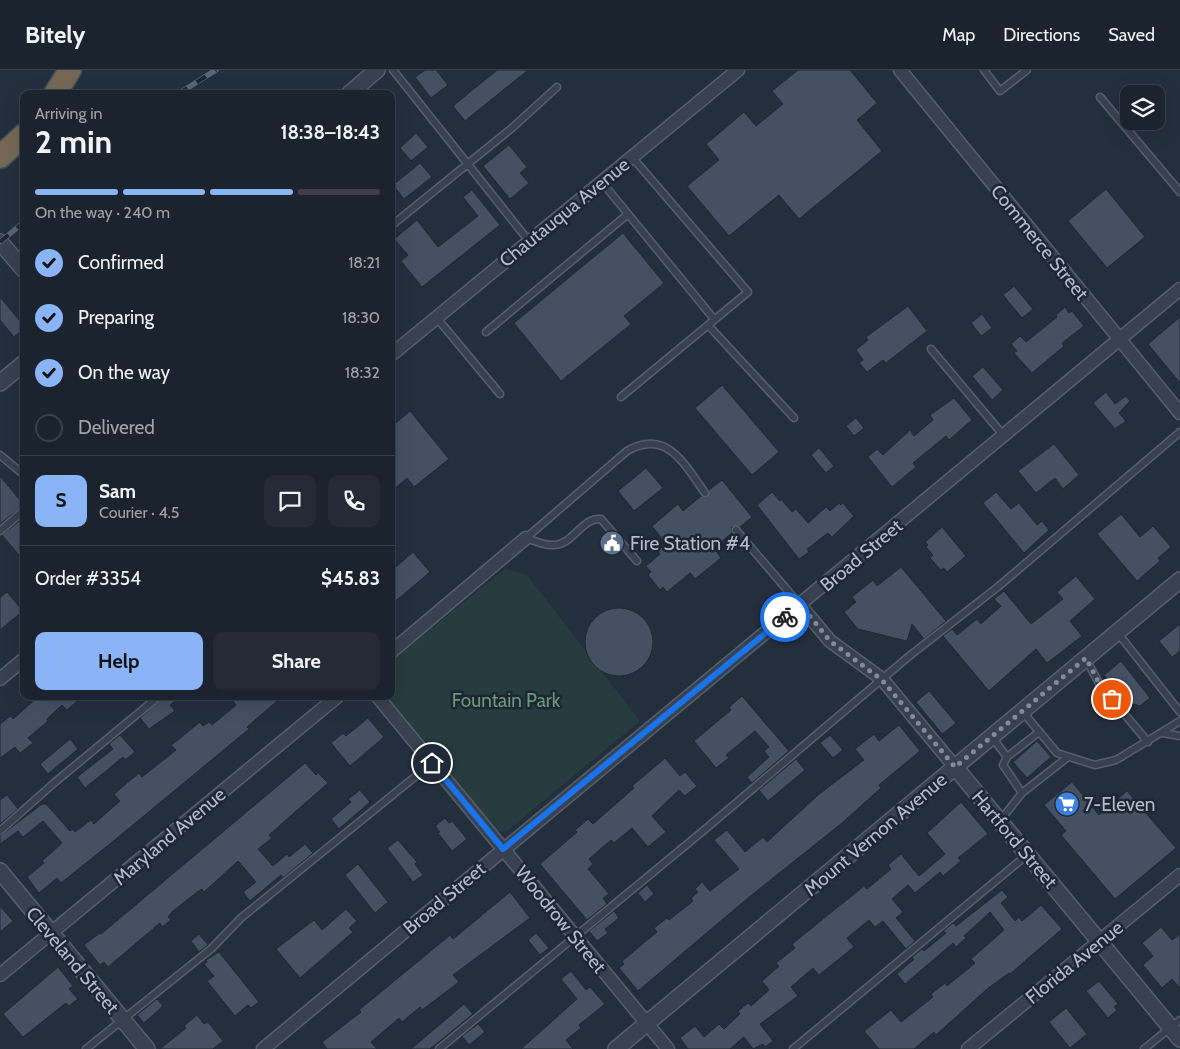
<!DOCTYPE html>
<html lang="en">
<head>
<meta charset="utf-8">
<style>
  body { margin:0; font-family:Cabin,sans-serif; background:#242b36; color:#f1f3f6; height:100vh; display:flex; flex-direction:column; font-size:19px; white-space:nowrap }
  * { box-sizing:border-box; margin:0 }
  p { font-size:16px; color:#a0a4aa }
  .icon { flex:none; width:28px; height:28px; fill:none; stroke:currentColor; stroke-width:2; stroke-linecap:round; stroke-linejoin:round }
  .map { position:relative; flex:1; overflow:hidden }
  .side { position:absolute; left:20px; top:20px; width:375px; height:610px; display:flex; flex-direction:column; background:#1b232e; border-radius:10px; box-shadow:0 5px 20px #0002,0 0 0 1px #39404a }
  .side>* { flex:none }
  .buttons { position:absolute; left:1120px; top:15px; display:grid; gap:10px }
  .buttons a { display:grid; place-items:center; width:45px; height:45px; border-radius:10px; background:#1b232e; box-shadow:0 5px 20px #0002,0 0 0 1px #39404a; font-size:25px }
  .pin { position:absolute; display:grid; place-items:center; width:42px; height:42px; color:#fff; margin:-21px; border:2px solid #fff; border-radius:50%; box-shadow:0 1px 5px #0007 }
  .courier { position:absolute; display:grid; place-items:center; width:50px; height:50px; margin:-25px; border:4px solid #1a73e8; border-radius:50%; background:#fff; color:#222; box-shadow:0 1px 6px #0007 }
  .overview em { font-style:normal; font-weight:800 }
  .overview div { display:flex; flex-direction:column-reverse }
  .overview { display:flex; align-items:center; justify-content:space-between; height:85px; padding:0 15px }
  h1 { font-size:32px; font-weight:800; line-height:38px }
  .bar { display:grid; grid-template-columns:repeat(4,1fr); gap:8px 5px; align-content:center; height:60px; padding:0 15px }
  .bar i { height:6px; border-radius:4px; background:#39404a }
  .bar .selected { background:#8ab4f8 }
  .bar p { grid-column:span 4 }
  .line { display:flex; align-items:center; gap:12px; padding:0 15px; border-top:1px solid #39404a }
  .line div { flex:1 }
  .round { display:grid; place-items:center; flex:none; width:52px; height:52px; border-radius:10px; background:#242b36 }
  ol { padding:0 15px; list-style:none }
  li { display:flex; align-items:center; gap:15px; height:55px }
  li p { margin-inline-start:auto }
  li .icon { padding:5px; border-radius:50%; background:#8ab4f8; color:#111; stroke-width:4 }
  li:last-child { color:#a0a4aa }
  li i { width:28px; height:28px; border:2px solid #39404a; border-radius:50% }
  .cta { display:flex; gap:10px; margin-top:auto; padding:10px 15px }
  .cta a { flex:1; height:58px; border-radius:10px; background:#8ab4f8; color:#111; font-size:20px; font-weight:800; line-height:58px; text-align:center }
  .cta a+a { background:#242b36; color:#f1f3f6 }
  header { display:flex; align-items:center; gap:30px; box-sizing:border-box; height:70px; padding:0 25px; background:#1b232e; border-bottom:1px solid #39404a }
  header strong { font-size:24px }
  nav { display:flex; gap:28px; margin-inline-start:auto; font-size:18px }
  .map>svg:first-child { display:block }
  .green { fill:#263c3f }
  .building { fill:#455162; stroke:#1f2835 }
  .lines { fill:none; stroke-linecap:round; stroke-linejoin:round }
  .service-casing { stroke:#565f6c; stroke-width:9 }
  .minor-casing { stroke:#565f6c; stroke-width:15 }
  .tertiary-casing { stroke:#565f6c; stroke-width:18 }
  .motorway-casing { stroke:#434c59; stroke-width:25 }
  .service { stroke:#38414e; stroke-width:6 }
  .minor { stroke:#38414e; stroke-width:12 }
  .tertiary { stroke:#38414e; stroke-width:15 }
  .motorway { stroke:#746855; stroke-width:22 }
  .rail-casing { stroke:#5a6575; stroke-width:5.5 }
  .rail { stroke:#1d2633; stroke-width:4; stroke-dasharray:11; stroke-linecap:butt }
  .done { stroke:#828b98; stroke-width:5; stroke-dasharray:0 9 }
  .route { stroke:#1a73e8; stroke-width:6 }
  .labels { text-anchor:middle; stroke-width:5; stroke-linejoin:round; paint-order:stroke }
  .street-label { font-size:19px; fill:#b4bcc9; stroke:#1d2633 }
  .poi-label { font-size:19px; fill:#b4bcc9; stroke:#1d2633; text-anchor:start }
  .park-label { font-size:19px; fill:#6b9a76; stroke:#1d2633 }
</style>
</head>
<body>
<header>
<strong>Bitely</strong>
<nav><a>Map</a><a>Directions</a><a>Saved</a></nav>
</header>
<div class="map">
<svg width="1180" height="979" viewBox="0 0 1180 979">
  <rect width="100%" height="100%" fill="#242f3e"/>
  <path class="green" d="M505,499L527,505L640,651L507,761L496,762L383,626H391V591Z"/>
  <path class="building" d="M425,0H436L448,15L431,28L415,7Z
    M497,0H528L465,51L453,36Z
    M798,0H850L877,33L857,50L882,81L799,149L779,125L729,166L687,116L719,90L706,74L744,42L756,56L783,34L772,21Z
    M416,63L428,77L411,91L400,78Z
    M509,75L527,97L520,103L529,113L510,129L483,96Z
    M420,93L432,107L404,129L393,115Z
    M1106,119L1145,167L1107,198L1068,151Z
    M472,120L500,155L422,217L401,191L408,185L394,169L417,150L438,177L478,146L463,127Z
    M623,163L664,213L624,246L631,254L561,311L514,253Z
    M1014,216L1033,239L1022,248L1003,225Z
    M0,227L24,256V259L14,267L0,250Z
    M908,236L927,261L886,293L883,290L867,302L859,293L863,290L856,280L868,270L866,267Z
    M1065,237L1069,243L1072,241L1084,256L1062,273L1064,276L1032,303L1014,283L1017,281L1011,274L1020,266L1026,272L1057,247L1056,245Z
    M982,244L992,258L981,266L971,253Z
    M1180,247V313L1148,274Z
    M983,297L1003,320L992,330L972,306Z
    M722,315L779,382L752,405L695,338Z
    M1106,322L1115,334L1126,326L1130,331L1119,343L1126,351L1115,359L1093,333Z
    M954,328L972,350L949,370L946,366L913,393L916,397L892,417L868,387L877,379L883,385L910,360L914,366L933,350L930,345Z
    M410,341L449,389L414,417L407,408L391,422V357Z
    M856,348L864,358L854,366L846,356Z
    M1054,374L1079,405L1063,419L1055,408L1036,423L1018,401Z
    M819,378L834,396L826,403L811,385Z
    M646,398L663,418L634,441L618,421Z
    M0,406L24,435L0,454Z
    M722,410L752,447L740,457H732V463L714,478L721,488L695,509L690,503L667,522L663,517L660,520L648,505L651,502L646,496L660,484L657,481L666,474L652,456L678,434L683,441L701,426L707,427L709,420Z
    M772,422L780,431L781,429L792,442L796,439L808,453L826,437L830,441L839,433L841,435L843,433L854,446L832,467L828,463L807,479L809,482L799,489L757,435Z
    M996,422L1011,439L1019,433L1037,455L1042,451L1049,460L1024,483L983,433Z
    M1121,444L1140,467L1153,456L1171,477L1158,488L1160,491L1137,511L1097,464Z
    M24,447V491L2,465Z
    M942,457L966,486L947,502L944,498L941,500L930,488L933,485L926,477L928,475L925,472Z
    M413,482L430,502L391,535V501Z
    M901,497L946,551L924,569L912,554L907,571L858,559L844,542L856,532L852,527L873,510L877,516Z
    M1076,506L1095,529L1070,551L1082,566L1047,593L1036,579L989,621L943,566L952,559L957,565L977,549L981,554L1001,536L994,529L1004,521L1031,554L1063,529L1057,522Z
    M7,522L23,541L0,560V528Z
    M585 572a34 34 0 1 1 68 0a34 34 0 1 1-68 0Z
    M1180,554V581L1172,587L1159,571Z
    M1121,591L1150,628L1140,636L1130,633L1121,621L1118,623L1104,605Z
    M929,621L956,653L942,664L916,632Z
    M39,626H83L67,640L62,635L47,649L48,651L28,668L33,673L20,683L15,677L0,688V654L10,646L13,649Z
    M164,626H181L170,635L175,641L149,659L140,648Z
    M229,626H283L247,657L249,659L116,769L61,813L57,808L39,823L27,807L44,793L42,791L62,773L43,751L23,767L18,761L0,774V766L42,734H46L70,761L73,759L75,762L91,750L94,754L120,731L114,724L139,703L142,707L176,680L171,675L179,669L200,652L203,656L209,652L212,655L236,635Z
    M742,626L789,681L752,713L747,707L769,687L764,681L769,677L755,661L726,685L729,688L716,698L694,671L731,640L729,637Z
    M368,648L384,667L350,696L331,673L343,663L346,666Z
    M899,655L920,681L879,715L881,718L842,753L748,828L638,921L619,898L624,894L622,891L657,862L654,858L667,848L669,850L693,831L691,828L698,822L695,819L702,812L710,821L739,799L714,770L727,760L745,782L763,767L767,772L818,725L864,690L855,679L874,664L879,671Z
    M120,665L135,682L125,690L123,687L85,718L77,707L113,679L109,674Z
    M830,665L843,680L833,688L820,673Z
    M70,669L78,679L48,704L40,694Z
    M1037,671L1051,687L1027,708L1013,692Z
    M665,688L680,706L685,702L697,716L685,726L679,720L652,746L666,762L648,777L632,758L614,773L611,770L589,789L593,794L588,799L609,824L603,828L607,834L587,850L540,794L577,762L575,760L588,749L593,754L634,718L632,716Z
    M796,689L805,700L768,731L759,720Z
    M305,693L316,705L318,703L328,713L269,765L272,768L258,779L273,796L287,784L289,787L305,774L313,783L283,808L281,805L250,831L243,822L256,812L238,791L204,822L202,819L197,822L172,842L168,847L171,850L162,857L160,853L108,897L104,892L100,895L84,875L100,863L101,864Z
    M1072,712L1099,745L1127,721L1176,778L1115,829L1061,765L1066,761L1044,735Z
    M360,720L370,732L339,759L331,749L351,732L348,729Z
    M7,725L18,739L0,754V730Z
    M961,732L988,764L958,788L961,791L943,806L940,802L915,823L908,815L892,829L903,842L896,848L915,871L906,879L883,851L875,857L869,850L847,868L854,877L819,905L813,898L791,917L798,926L760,954L773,971L765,977L763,974L753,979L744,967L730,979H688L680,968L695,956L704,967L719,954L724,959L740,944L738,941L748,933L751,936L769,920L762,911L779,896L776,893L795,878L792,874L864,816L867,819L891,799L888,795L901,784L919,806L945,784L927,763Z
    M445,748L449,753L452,751L467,769L452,781L438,763L440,762L435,756Z
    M398,770L417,792L415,794L423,805L413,812L387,778Z
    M358,794L388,832L375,843L345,805Z
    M647,815L654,824L645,832L638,823Z
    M1002,820L1008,827L1001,833L1015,851L1019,847L1022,851L1041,835L1062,859L1010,904L1009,903L987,919L936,965L934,962L914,979H879L864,961L891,940L901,952L933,927L931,924L945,913L947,916L975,893L971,889L1004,860L990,842L964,866L966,868L956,877L953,873L905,914L897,904L914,889L912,887L922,879L924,881L946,863L943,861L953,853L956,856Z
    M510,822L530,848L453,905L459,912L422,940L420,937L402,952L399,948L371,972L377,979H327L322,972L361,942L359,940L438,875L450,865L453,869Z
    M0,836L13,851L0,862Z
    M346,839L357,851L349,858L353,862L300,908L276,879L314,850L322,860Z
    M614,841L619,848L605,859L608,863L597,871L589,861Z
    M1161,857L1172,870L1180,864V918L1172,909L1162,918L1143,895L1153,886L1142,873Z
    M536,863L549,878L540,885L528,870Z
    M199,864L208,875L199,882L191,871Z
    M219,882L259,932L251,938L248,935L235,946L207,911L214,906L204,894L207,892L206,890Z
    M58,897L73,916L69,919L78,929L69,936L66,933L23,967L3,944Z
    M571,901L586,920L590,917L605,934L579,955L581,958L566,970L573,979H521L577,929L561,909Z
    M1099,911L1118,934L1114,937L1117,940L1108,948L1086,921Z
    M157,929L163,936L144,953L137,945Z
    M464,934L473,944L430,979H411Z
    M1066,938L1087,964L1070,978L1049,952Z
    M197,945L204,954L208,952L223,971L213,979H160L186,958L184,956Z
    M478,954L485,962L469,975L462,966Z"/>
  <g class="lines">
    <defs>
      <path id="service" d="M393,0L528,170
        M984,0L1000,21L1027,0
        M1100,27L1180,122
        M601,111L714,249
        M391,156L512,58L557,17
        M436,247L500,324
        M708,255L794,348
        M486,262L628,144
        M931,279L1004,366
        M621,327L748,222L632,87
        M0,385L24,405
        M736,460L800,535
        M0,461L24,440
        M526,468L627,381C667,358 685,395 705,423
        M526,468C535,471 545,476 554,475C573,475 582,447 601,449L637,491
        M1117,562L1180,642
        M1086,589L1100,615L1148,672
        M1022,641L1057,683L1095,695L1116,690L1180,651
        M1163,663L1180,666
        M992,667L1007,687L1039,662
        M1007,687L1003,695L1022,723
        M1000,751L1022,723L1068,687
        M0,761L54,713L159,626
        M86,979L211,879L241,848L432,693
        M439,979L703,761L908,587L999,516L1180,362
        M793,979L1027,785
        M1144,979L1180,950"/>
      <path id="minor" d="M900,0L1180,343
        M391,285L738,0
        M800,535L830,571L882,609L955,697
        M391,582L526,468
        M0,609L24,589
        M377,626L668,979
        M0,905L338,626
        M263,979L1180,219
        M968,979L1180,805"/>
      <path id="tertiary" d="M349,24L377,0
        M0,172L24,200
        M0,313L24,293
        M955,697L1180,969
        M0,801L147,979
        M616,979L1180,510"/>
      <path id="motorway" d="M55,24L70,0
        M0,87L24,65"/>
    </defs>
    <use href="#service" class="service-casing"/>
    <use href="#minor" class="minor-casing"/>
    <use href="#tertiary" class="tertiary-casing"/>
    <use href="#motorway" class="motorway-casing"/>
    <use href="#service" class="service"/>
    <use href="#minor" class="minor"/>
    <use href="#tertiary" class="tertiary"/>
    <use href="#motorway" class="motorway"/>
    <defs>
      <path id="rail" d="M178,24L216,0
        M0,172L24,152"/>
    </defs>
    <use href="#rail" class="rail-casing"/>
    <use href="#rail" class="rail"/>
  </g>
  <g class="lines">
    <path class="done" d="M785,547L800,534L830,571L882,610L955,697L1086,588L1100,615L1112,629"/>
    <path class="route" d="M432,693L503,779L785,547"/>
  </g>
  <defs>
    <symbol id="civic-disc" viewBox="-11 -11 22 22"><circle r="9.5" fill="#5c6f8a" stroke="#1d2633"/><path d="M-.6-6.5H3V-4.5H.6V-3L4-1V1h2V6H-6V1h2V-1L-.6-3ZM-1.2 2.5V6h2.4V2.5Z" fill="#fff"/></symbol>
    <symbol id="supermarket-disc" viewBox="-11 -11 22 22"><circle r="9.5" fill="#3f7fe0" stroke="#1d2633"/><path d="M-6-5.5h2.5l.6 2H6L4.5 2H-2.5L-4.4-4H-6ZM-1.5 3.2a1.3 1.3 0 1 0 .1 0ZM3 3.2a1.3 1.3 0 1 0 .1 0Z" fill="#fff"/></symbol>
  </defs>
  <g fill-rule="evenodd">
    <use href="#civic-disc" x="598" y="459" width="28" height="28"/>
    <use href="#supermarket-disc" x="1053" y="720" width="28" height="28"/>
  </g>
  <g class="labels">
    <g class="street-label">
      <text transform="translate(564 142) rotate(-39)" y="7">Chautauqua Avenue</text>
      <text transform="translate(1040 172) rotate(51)" y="7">Commerce Street</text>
      <text transform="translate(861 485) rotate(-40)" y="7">Broad Street</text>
      <text transform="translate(875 764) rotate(-40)" y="7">Mount Vernon Avenue</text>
      <text transform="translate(169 766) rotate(-40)" y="7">Maryland Avenue</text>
      <text transform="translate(1015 769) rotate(50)" y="7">Hartford Street</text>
      <text transform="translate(444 828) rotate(-40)" y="7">Broad Street</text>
      <text transform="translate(561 849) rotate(51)" y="7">Woodrow Street</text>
      <text transform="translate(73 890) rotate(50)" y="7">Cleveland Street</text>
      <text transform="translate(1074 892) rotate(-39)" y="7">Florida Avenue</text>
    </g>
    <g class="poi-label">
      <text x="630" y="480">Fire Station #4</text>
      <text x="1084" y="741">7-Eleven</text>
    </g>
    <g class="park-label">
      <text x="506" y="637">Fountain Park</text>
    </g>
  </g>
</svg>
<div class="buttons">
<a><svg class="icon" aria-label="layers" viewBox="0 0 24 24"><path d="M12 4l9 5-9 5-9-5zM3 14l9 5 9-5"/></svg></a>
</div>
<div class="pin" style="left:1112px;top:629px;background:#ea580c"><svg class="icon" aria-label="bag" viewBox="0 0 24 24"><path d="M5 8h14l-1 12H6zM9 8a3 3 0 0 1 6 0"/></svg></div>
<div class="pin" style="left:432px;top:693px;background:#1f2937"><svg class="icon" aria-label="home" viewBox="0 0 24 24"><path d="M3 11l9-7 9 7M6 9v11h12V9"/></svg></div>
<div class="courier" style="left:785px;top:547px"><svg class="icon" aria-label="bike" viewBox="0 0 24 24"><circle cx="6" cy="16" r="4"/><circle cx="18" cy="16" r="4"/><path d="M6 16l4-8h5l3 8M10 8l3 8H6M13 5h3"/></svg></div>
<section class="side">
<div class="overview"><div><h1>2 min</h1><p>Arriving in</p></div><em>18:38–18:43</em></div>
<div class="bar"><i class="selected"></i><i class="selected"></i><i class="selected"></i><i></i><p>On the way · 240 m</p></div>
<ol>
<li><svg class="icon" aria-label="check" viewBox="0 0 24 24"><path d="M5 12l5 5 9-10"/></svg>Confirmed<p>18:21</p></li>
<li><svg class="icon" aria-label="check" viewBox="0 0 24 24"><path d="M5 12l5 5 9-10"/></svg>Preparing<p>18:30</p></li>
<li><svg class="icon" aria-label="check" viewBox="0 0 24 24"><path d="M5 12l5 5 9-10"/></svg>On the way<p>18:32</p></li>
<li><i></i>Delivered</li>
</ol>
<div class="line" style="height:90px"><b class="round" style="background:#8ab4f8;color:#111">S</b><div><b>Sam</b><p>Courier · 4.5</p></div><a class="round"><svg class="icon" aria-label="chat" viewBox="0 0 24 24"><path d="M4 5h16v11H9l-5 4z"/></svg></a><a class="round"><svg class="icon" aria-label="phone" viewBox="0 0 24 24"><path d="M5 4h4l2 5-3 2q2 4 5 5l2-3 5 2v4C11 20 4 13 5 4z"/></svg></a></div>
<div class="line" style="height:65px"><div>Order #3354</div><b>$45.83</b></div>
<div class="cta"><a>Help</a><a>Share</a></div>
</section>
</div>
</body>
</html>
